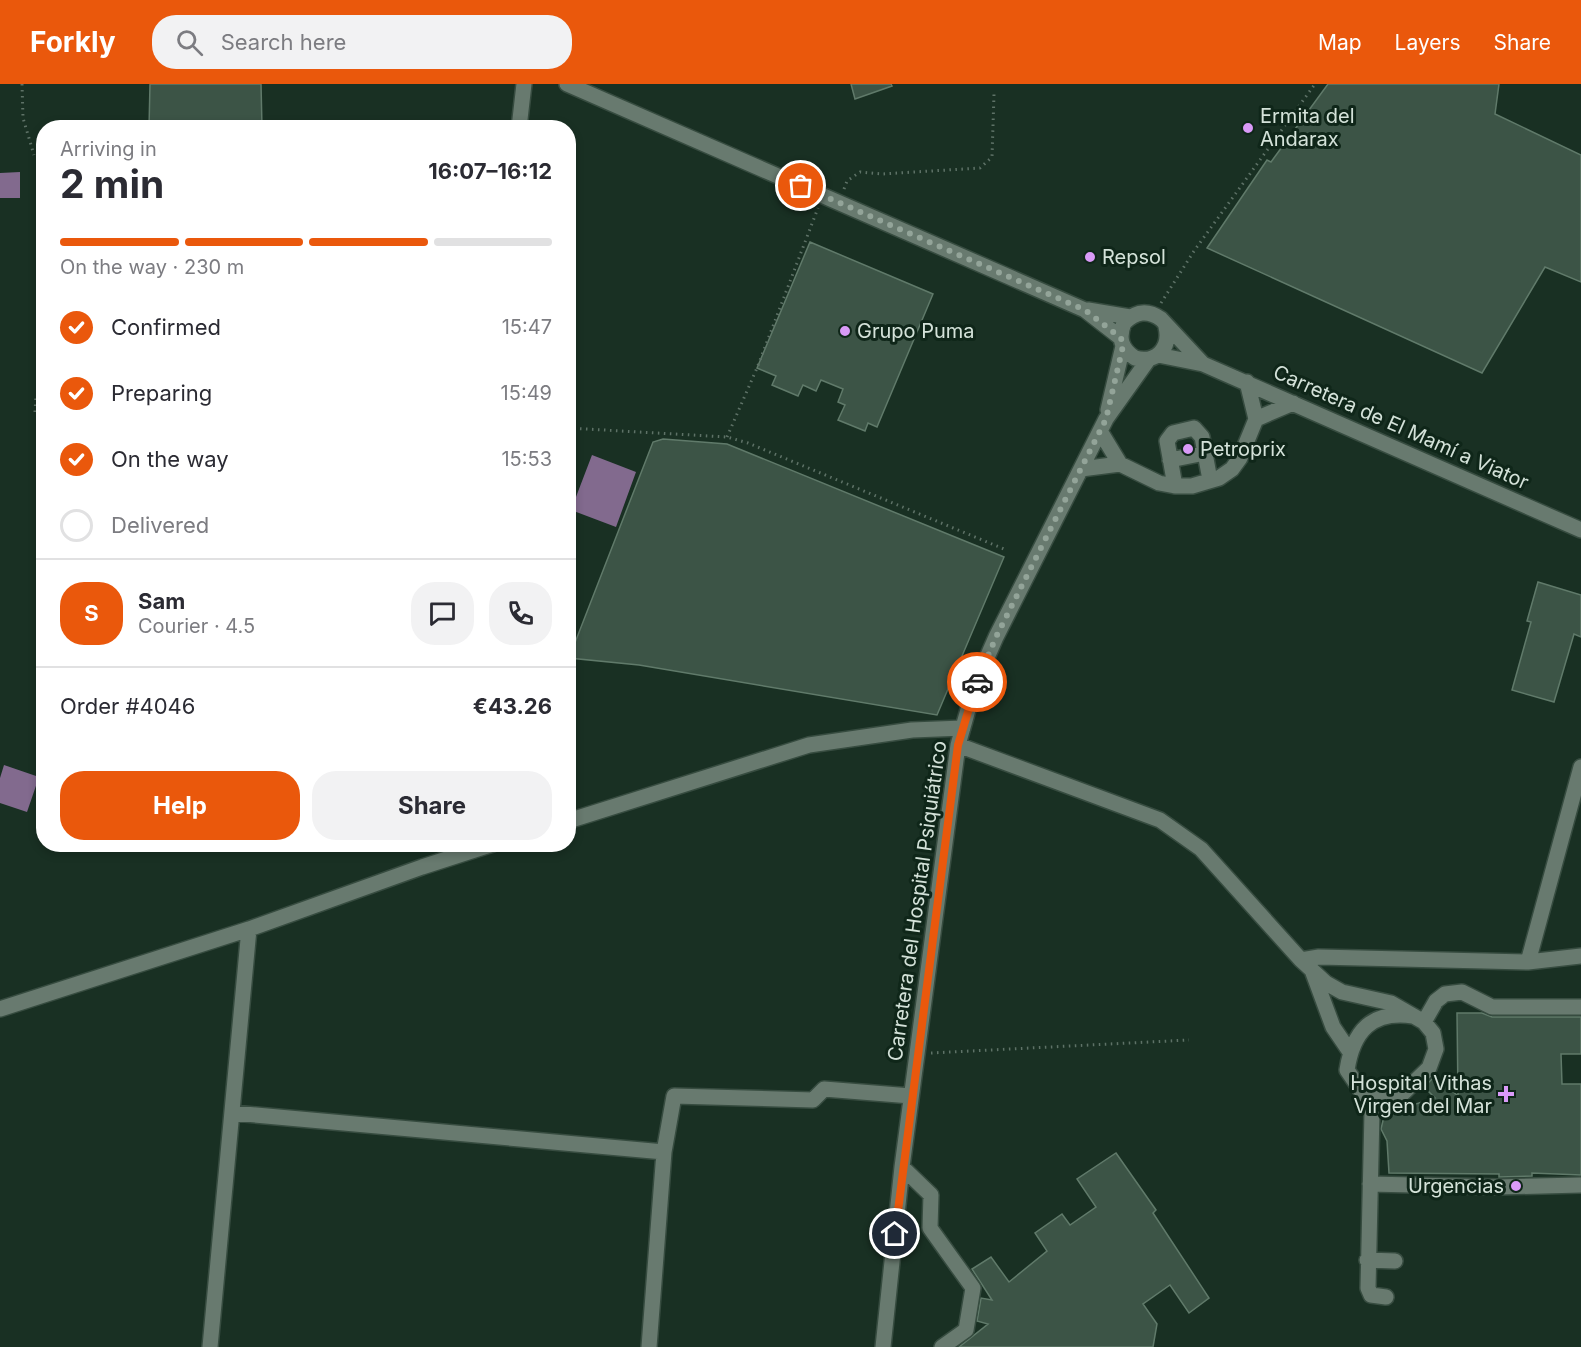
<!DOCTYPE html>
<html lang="en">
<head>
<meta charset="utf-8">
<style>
  body { margin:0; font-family:Inter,sans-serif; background:#f2f2f3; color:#2b2b33; height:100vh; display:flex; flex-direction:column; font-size:22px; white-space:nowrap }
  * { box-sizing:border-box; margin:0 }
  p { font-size:20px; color:#7c7c81 }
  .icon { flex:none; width:33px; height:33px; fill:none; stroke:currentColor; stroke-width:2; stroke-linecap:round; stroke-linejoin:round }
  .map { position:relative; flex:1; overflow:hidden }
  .details { position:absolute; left:36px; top:36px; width:540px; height:732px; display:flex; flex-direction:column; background:#fff; border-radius:24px; box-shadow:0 3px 9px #0003 }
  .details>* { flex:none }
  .pin { position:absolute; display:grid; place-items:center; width:51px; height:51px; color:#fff; margin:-26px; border:3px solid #fff; border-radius:50%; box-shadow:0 2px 6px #0007 }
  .courier { position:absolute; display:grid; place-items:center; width:60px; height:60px; margin:-30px; border:4px solid #ea580c; border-radius:50%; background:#fff; color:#222; box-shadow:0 2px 8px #0007 }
  .headline em { font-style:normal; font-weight:700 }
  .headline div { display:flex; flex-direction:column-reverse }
  .headline { display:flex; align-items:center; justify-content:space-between; height:102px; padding:0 24px }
  h1 { font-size:39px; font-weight:700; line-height:45px }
  .bar { display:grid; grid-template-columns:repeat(4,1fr); gap:9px 6px; align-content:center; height:72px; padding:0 24px }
  .bar i { height:8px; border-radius:4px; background:#e1e1e2 }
  .bar .on { background:#ea580c }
  .bar p { grid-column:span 4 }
  .line { display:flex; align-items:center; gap:15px; padding:0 24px; border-top:2px solid #e1e1e2 }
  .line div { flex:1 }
  .round { display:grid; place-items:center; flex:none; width:63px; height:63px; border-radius:24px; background:#f2f2f3 }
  ol { padding:0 24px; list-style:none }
  li { display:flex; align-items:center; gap:18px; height:66px }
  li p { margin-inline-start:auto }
  li .icon { padding:6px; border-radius:50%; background:#ea580c; color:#fff; stroke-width:4 }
  li:last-child { color:#7c7c81 }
  li i { width:33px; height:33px; border:3px solid #e1e1e2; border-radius:50% }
  .action { display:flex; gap:12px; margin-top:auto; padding:12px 24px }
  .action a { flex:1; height:69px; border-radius:24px; background:#ea580c; color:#fff; font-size:24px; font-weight:700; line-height:69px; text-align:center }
  .action a+a { background:#f2f2f3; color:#2b2b33 }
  header { display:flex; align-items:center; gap:36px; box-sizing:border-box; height:84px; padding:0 30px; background:#ea580c; color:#fff }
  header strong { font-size:28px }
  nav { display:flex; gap:33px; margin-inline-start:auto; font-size:21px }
  .search { width:420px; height:54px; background:#f2f2f3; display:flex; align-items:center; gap:15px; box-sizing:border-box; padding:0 21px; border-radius:24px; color:#7c7c81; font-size:22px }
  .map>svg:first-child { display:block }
  .water { fill:#826a8e }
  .building { fill:#3c5446; stroke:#607a6a; stroke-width:1.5 }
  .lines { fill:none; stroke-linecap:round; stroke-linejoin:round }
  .minor-casing { stroke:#374c40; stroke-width:18 }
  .path { stroke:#5e7267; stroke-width:3; stroke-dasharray:1.5 4.5; stroke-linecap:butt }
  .minor { stroke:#687a6f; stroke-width:15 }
  .done { stroke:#93a499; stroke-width:6; stroke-dasharray:0 10.8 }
  .route { stroke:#ea580c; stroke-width:8 }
  .poi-dot { fill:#d99af7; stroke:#0f2619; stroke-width:2 }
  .labels { text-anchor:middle; stroke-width:6; stroke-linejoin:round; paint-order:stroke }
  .poi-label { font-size:20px; fill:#d4e2d9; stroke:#0f2619; text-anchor:start }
  .street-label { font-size:20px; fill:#d4e2d9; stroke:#0f2619 }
</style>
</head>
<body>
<header>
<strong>Forkly</strong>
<div class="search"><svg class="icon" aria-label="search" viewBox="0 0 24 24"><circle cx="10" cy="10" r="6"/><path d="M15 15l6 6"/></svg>Search here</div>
<nav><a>Map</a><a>Layers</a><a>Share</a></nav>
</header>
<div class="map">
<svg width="1581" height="1263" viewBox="0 0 1581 1263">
  <rect width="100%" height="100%" fill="#193023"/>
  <path class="water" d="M20,88V114H0V89Z
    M592,371L636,388L616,443L571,426Z
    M4,681L39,693L27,728L0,719V694Z"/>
  <path class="building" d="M150,0H261L262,44H149Z
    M851,0H891L892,2L855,15Z
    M1328,0H1499L1495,30L1581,71V198L1545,183L1482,289L1207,164L1267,76L1271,78Z
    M810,158L933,210L877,343L868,339L865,347L838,336L845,321L838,318L843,305L821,296L816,307L803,301L798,312L772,301L776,292L757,284Z
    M663,355L727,360L1004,473L937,631L639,581L569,574L653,358Z
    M1538,498L1581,511V553L1574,550L1554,618L1512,606L1531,538L1527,537Z
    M1457,929H1482L1492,933H1581V970H1561L1562,1000H1581V1091L1532,1089V1092L1499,1093V1090L1389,1089L1387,1057L1381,1045L1386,1024L1397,1026L1435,1014L1424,1003L1435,992L1458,1012Z
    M1116,1069L1156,1126L1153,1129L1209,1214L1189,1229L1170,1201L1143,1220L1157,1240L1153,1263H959L988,1240L977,1237L981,1214L992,1216L972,1185L991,1173L1009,1198L1047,1167L1035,1149L1062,1130L1070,1141L1096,1123L1077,1095Z"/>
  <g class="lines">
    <defs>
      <path id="minor" d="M567,0L1085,226L1121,254
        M519,44L524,0
        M1088,226L1130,233
        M1166,243C1171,264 1156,280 1135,274C1121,265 1118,254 1124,239C1136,227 1148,226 1161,235L1203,280
        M1158,271L1203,280L1581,446
        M1108,326L1123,262
        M1256,335L1293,319
        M1100,347L1120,380
        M1170,376L1205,369
        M1081,385L1120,380L1159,399L1175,402H1192L1219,394L1232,385L1240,374L1256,335L1247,298
        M1175,402L1167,357L1173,349L1194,344L1202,353L1210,396
        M958,661L1160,736L1201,765L1301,876L1326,899L1342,908L1391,919L1424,938L1433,949L1436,965L1429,984L1402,1010L1389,1015L1364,1011L1347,986C1353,947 1372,926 1413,932
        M568,737L809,661L912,646L963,644
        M1301,876L1319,873L1528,878L1581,872
        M1528,878L1581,683
        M1313,889L1333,943L1350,968
        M0,925L249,845L422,783L493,760
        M1424,938L1436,917L1445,910L1462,908L1492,923H1581
        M1377,1014L1372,1028L1368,1204L1371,1211L1386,1213
        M233,1029L664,1068
        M902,1083L931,1111L930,1144L973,1204L966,1246L942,1263
        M1370,1100L1498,1103L1581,1101
        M1367,1176L1395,1177
        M210,1263L249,845
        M649,1263L664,1068L674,1012L813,1016L824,1005L911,1012
        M883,1263L902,1083L958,661L975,601L996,553L1106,335L1148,276"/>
    </defs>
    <use href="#minor" class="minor-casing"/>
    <path class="path" d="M22,0L23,34L34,71
      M844,105L847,97L860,88L882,90L980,84L992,73L994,10
      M1161,219L1194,167L1315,0
      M35,328L36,312L44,303
      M568,344L727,353L748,359L1004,465
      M727,353L757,284L818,124
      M931,969L1189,956"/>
    <use href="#minor" class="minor"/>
  </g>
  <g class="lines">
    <path class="done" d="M801,102L1085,226L1121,254L1123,262L1106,335L996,553L977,598"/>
    <path class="route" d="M895,1150L958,661L977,598"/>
  </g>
  <g class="poi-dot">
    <circle cx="1248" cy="44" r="6"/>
    <circle cx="1090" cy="173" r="6"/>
    <circle cx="845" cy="247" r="6"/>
    <circle cx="1188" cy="365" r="6"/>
    <path d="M1503 1001h6v6h6v6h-6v6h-6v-6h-6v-6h6z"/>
    <circle cx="1516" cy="1102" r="6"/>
  </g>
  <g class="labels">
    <g class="poi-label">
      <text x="1260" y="39">Ermita del<tspan x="1260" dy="23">Andarax</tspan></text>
      <text x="1102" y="180">Repsol</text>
      <text x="857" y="254">Grupo Puma</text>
      <text x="1200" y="372">Petroprix</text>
      <text x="1492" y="1006" text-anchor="end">Hospital Vithas<tspan x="1492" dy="23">Virgen del Mar</tspan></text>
      <text x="1504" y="1109" text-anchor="end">Urgencias</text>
    </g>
    <g class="street-label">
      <text transform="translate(1401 343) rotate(24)" y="7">Carretera de El Mamí a Viator</text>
      <text transform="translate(917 817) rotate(-82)" y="7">Carretera del Hospital Psiquiátrico</text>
    </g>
  </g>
</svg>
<div class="pin" style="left:801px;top:102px;background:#ea580c"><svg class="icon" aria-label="bag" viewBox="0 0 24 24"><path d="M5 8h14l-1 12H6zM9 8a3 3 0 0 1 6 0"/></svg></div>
<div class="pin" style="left:895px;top:1150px;background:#1f2937"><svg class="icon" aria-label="home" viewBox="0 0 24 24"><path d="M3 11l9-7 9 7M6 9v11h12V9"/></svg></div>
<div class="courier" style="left:977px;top:598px"><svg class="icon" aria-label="car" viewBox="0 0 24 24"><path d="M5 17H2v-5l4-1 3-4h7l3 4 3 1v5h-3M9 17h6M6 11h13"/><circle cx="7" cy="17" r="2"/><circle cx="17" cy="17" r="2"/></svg></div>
<section class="details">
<div class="headline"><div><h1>2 min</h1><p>Arriving in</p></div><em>16:07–16:12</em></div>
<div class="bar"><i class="on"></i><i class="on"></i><i class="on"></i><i></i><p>On the way · 230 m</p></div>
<ol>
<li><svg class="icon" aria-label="check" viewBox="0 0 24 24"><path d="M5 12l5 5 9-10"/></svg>Confirmed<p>15:47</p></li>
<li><svg class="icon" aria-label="check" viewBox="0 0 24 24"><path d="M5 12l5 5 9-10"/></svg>Preparing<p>15:49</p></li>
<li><svg class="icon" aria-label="check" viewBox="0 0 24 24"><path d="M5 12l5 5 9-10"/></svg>On the way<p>15:53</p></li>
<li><i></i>Delivered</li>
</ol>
<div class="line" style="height:108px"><b class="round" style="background:#ea580c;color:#fff">S</b><div><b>Sam</b><p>Courier · 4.5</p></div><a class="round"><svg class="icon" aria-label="chat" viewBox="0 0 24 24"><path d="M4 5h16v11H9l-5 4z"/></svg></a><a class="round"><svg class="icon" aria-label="phone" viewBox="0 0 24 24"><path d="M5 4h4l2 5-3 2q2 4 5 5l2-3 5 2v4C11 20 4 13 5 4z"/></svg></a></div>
<div class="line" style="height:78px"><div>Order #4046</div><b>€43.26</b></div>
<div class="action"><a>Help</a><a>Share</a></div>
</section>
</div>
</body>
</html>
